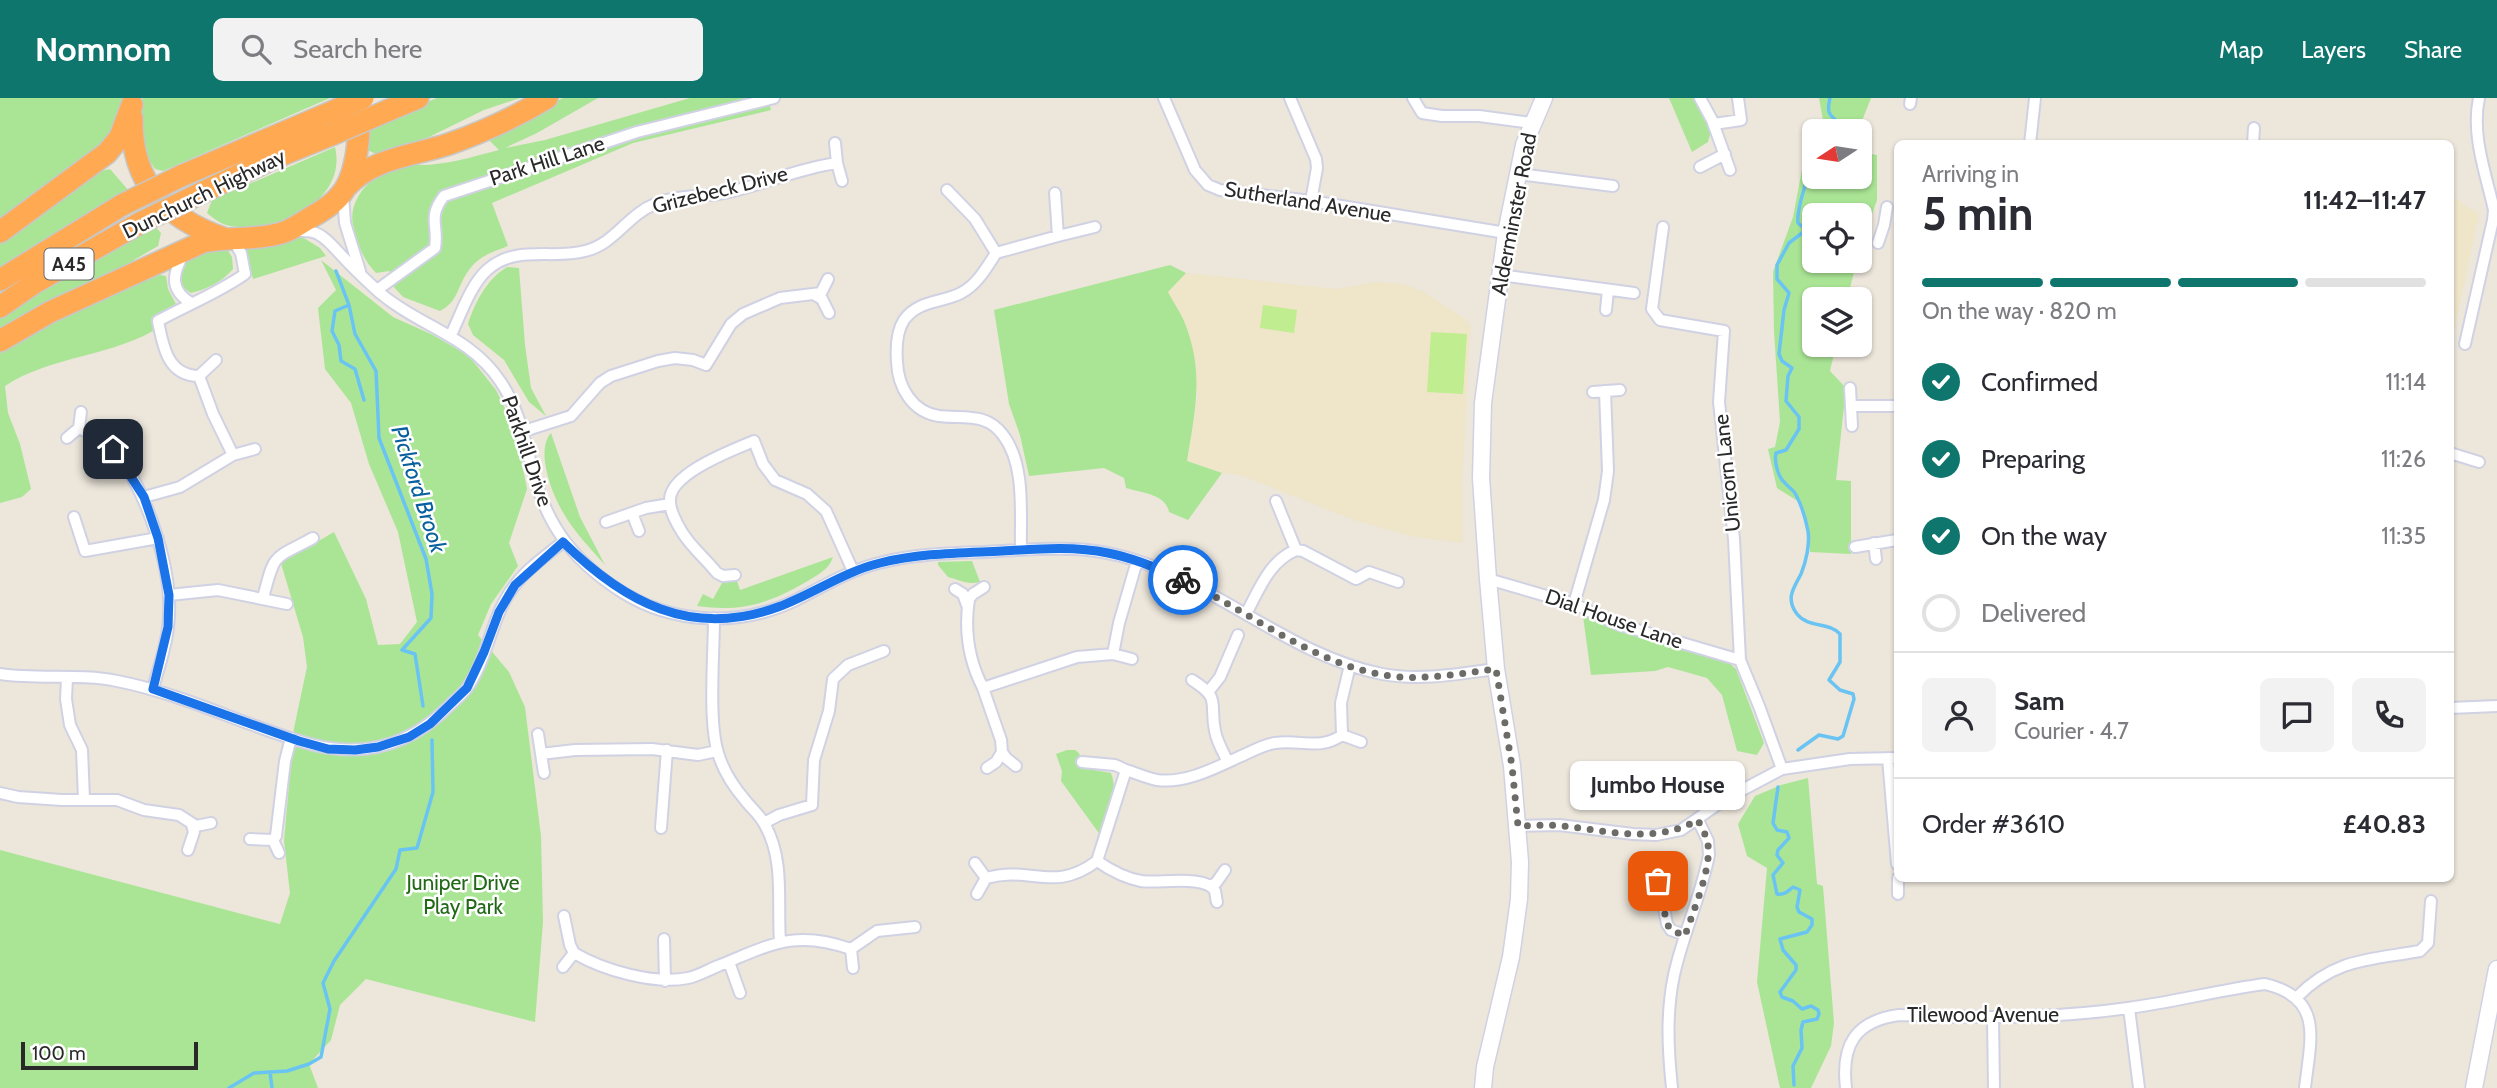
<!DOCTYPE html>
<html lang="en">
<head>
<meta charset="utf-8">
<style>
  body { margin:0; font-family:Cabin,sans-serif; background:#f2f2f3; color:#2b2b33; height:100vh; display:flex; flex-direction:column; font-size:26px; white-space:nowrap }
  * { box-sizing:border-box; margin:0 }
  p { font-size:23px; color:#7c7c81 }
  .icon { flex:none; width:38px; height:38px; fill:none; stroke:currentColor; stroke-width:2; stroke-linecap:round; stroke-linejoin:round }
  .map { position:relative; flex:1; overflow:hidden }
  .panel { position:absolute; left:1894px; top:42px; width:560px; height:742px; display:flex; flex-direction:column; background:#fff; border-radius:10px; box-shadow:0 2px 5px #0004 }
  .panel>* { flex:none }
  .needle { width:46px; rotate:258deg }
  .buttons { position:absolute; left:1802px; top:21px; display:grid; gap:14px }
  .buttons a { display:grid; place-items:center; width:70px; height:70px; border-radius:10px; background:#fff; box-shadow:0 2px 5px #0004; font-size:35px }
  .scale { position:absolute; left:21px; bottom:18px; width:177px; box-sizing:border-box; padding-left:7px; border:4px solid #292929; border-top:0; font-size:19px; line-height:24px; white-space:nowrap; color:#292929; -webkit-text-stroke:5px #fff; paint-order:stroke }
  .pin { position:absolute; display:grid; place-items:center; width:60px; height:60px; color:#fff; margin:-30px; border-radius:14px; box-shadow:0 4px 10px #0006 }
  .courier { position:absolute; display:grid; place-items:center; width:70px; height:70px; margin:-35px; border:5px solid #1a73e8; border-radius:50%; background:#fff; color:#222; box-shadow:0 2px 9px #0007 }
  .bubble { position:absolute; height:49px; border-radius:10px; background:#fff; box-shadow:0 2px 5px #0004; font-size:23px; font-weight:800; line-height:49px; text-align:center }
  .head em { font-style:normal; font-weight:800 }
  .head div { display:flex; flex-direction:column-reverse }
  .head { display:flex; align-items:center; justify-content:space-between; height:119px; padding:0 28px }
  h1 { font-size:46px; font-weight:800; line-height:52px }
  .bar { display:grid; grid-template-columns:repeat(4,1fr); gap:10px 7px; align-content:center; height:84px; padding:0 28px }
  .bar i { height:9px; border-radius:5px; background:#e1e1e2 }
  .bar .active { background:#0f766e }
  .bar p { grid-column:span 4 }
  .line { display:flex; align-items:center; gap:18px; padding:0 28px; border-top:2px solid #e1e1e2 }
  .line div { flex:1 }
  .round { display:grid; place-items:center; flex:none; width:74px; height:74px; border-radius:10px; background:#f2f2f3 }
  ol { padding:0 28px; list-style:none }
  li { display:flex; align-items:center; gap:21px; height:77px }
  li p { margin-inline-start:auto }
  li .icon { padding:7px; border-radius:50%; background:#0f766e; color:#fff; stroke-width:4 }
  li:last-child { color:#7c7c81 }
  li i { width:38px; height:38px; border:4px solid #e1e1e2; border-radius:50% }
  header { display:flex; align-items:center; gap:42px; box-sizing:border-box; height:98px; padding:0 35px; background:#0f766e; color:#fff }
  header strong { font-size:33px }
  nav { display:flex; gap:38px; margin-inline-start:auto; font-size:24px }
  .search { width:490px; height:63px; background:#f2f2f3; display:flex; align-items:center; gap:18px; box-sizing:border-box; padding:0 24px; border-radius:10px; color:#7c7c81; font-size:26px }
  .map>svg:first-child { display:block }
  .education { fill:#efe5c9 }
  .green { fill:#aae595 }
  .pitch { fill:#bfed90 }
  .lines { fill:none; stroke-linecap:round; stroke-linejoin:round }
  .stream { stroke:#69c4f3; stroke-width:3.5 }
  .street-casing { stroke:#d0d2e3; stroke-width:14 }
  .secondary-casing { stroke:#d0d2e3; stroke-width:19 }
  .highway-casing { stroke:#c7c7c7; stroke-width:24 }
  .street { stroke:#fff; stroke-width:10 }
  .secondary { stroke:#fff; stroke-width:16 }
  .highway { stroke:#ffaa53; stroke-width:21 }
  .highway-bridge-casing { stroke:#c7c7c7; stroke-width:24; stroke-linecap:butt }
  .highway-bridge { stroke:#ffaa53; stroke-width:21 }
  .done { stroke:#6d6b67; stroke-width:7; stroke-dasharray:0 12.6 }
  .route { stroke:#1a73e8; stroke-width:9 }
  .labels { text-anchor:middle; stroke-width:5; stroke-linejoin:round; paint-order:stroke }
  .shield { fill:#fff; stroke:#696969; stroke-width:2 }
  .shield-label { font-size:19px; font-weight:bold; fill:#292929 }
  .street-label { font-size:21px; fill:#292929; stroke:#fff }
  .park-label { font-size:21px; fill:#226917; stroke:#fff }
  .water-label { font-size:23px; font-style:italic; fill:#09609e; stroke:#fff }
</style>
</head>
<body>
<header>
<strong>Nomnom</strong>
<div class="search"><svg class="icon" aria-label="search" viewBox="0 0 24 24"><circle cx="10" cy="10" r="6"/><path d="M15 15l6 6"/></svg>Search here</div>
<nav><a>Map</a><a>Layers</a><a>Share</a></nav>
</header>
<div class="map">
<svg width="2497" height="990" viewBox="0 0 2497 990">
  <rect width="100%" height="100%" fill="#ece6db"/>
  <path class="education" d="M2450,97L2479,116L2450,252Z
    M1186,175L1337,191L1374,184L1403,186L1424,194L1467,222L1471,228L1462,384L1463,445L1414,439L1354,422L1240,377L1222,375L1187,363L1198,296L1168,194Z"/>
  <path class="green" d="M0,0H123L122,13L109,43L0,126Z
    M143,0H330L163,73L155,71L143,53L140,12Z
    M437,0H520L484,12L429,39L378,57L363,50L366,36L388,20Z
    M563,0H598L537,35L505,50L545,42L690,0H768L771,12L633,45L492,105L508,148C492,154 479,158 469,172C457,188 459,203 440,213L403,199L392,187L393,179L389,173L376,175C363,162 357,145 353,127C347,99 377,71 403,67C414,66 425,68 436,66C457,64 479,57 499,52L490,43L502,29Z
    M1669,0H1695L1711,33L1708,44L1692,54Z
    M1819,0H1871L1858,33H1825Z
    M1815,48V79H1860V54L1877,57V102L1860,152V117H1815V163H1857L1847,201H1815V247H1836L1830,273L1846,290L1836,382L1851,383V456L1810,454L1809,431L1801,405L1777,390L1768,351L1775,349L1780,324L1774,233L1773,174L1793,119L1804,61Z
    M335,49C348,104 276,136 230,128C222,127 213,120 207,115L212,102Z
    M110,71L129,93L0,175V146L96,74Z
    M152,125L161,135L158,148L134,162L126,172L0,237V215Z
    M302,139L320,150L326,158L253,181L246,152L283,141Z
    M227,151L232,159L233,171C222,184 207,191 191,195L182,189C175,156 203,154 227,151Z
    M321,162L393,219L433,237L469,258L496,292L515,331L527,391L509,445L518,468L491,506L478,537L509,574L525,609L541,738L543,824L535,924L366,881L340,907L331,942L309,966L318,990H0V752L280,826L290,795L284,743L294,630L307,569L303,539L280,462L291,459L334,434L366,501L378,547L400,546L417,524L398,434L369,366L351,305L325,271L318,210L336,192Z
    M1170,167L1186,175L1168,194C1174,205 1182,217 1186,228C1204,276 1195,314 1187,363L1222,375L1188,422L1169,414C1166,396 1142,395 1126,390L1124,380L1104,370L1029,378L1020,337L1009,306L994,212Z
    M507,169L519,170L525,247L531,290L546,318L529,304L504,262L473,237L468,226C475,204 487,181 507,169Z
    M160,177L166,178L168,191L176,206C172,213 168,223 161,228C117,258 49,258 5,288L8,315L20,346L31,391L22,399L0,405V251L66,216Z
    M551,335L580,419L605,467C591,451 575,435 564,416C552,397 535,353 551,335Z
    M833,459C829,472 817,477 806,484C768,506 741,514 697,508L703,496L713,501L722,485L737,483L740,492Z
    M972,463L980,484C966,487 961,482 948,479L938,467V464Z
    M1583,518L1726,562L1736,571L1764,645L1757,657L1737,653L1722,597L1707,580L1668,569L1655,573L1591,577Z
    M1067,652H1075L1079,655L1083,670L1111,675C1119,694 1107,719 1101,738L1061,683L1062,673L1056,656Z
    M1808,680L1817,786L1823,788L1834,925L1831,948L1811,990H1780L1757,884L1767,770L1747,758L1738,726L1755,698L1781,687Z"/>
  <path class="pitch" d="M1263,207L1297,212L1294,235L1260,230Z
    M1431,234L1467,236L1463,296L1427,294Z"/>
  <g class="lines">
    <path class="stream" d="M1830,0C1829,5 1827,12 1830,16C1834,23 1841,22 1837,33
      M336,173L349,207L355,236L376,273L379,340L426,461L432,496L431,520L402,552L415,556L423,608
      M349,207L335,213L332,233L339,247L341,263L355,271L364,302
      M1798,652L1819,637L1838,641L1843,638L1854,601L1853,596L1840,592L1829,582L1840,564V536C1829,524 1808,530 1797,516C1785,500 1794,490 1801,476C1806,464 1810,446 1808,433C1806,423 1801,406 1796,397C1794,392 1788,389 1785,385C1778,379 1774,364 1776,355L1786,352L1799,331V319L1786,303L1788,278L1792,270L1782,263L1779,256L1784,212L1789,195L1777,181V167L1789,145L1806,132L1798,125C1796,114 1808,74 1815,64
      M1778,689L1773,725L1777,732L1787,734L1789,740L1778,752L1777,757L1783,765L1773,777L1777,796C1785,797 1787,794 1793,789L1800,792L1797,809L1799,814L1812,821V827L1807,834L1780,841L1783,852L1796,867V872L1780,894L1782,899L1793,903L1802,911L1811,908L1818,912L1819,916L1817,921L1803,924L1801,932L1802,950L1793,968L1794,987
      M270,974L272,990
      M229,990L254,975L287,973L309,966L321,959L330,911L323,885L334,863L396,771L400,752L417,750L433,694L432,642"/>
    <defs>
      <path id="street" d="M1164,0L1195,72L1208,87L1220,92L1311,103L1506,135
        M1290,0L1316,61L1317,70L1311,103
        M1413,0L1422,15L1442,18H1479L1532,25
        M1700,0L1712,22L1730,72
        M1910,6L1911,0
        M1714,26L1741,22L1738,0
        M835,45L837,65L842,83
        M2030,46L2035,0
        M2253,46L2254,30
        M1700,69L1725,56
        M1519,76L1613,88
        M947,92L975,121L996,155C987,169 977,187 961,195C942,205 918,202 904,222C896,234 896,250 897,264C898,289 912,314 939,318C964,321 986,314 1003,337C1026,367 1020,416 1021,452
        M343,97L345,125L360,173
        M1663,129L1652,211L1660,222L1724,233L1719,304L1734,441L1740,562L1759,608L1782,671
        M297,133C303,133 311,132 318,136C328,141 336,152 344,160C355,172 368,184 380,195C420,229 469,237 500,283C520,312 525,344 534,377C548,430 575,464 622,494C673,526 739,529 794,503C822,489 848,473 879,465C914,456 949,455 985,454C1014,452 1043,450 1072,451C1188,454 1271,554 1382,576C1420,583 1458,576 1496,571
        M1058,138L1095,129
        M1878,145L1884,127L1887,109
        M996,155L1058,138L1055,95
        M183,157C172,177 170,192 191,205
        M1500,177L1634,195
        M377,192L435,150C439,127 427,120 444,98L637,34L774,0
        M815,197L822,201L829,215
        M1606,212L1608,192
        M451,237C461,216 470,188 487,172C516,146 552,162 585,153C615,146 627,117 655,106C677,96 705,100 729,94C765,86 799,70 837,65
        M2465,246L2493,122L2494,112C2486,76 2471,37 2479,0
        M199,278L216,262
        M1850,290L1852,328
        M1593,294L1620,292
        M1851,308H1897
        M79,330C92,336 105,342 114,353C148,393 175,477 168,529C166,550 158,571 153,591
        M524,333L571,318L600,285L611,278L658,263L675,260L693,262L706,267L731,226L743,216L780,200L821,195L828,181
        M67,340L79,330L81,314
        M2450,355L2479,364
        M233,357L255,351
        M144,399L180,389L233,357L213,316L199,278C168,278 163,249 158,223C187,207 218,195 245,176L241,155L232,141
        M1276,403L1296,452
        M632,415L639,433
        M74,419L85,453L158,440
        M606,424L646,410L670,406
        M1874,445L1876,461
        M1855,449L1897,442
        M735,477L723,478L717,475C706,461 691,449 682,434C677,426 670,412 670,404C667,376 733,352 754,343L763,366L775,382L807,396L826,413L853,473
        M1488,481L1574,506L1617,526L1740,562
        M955,491L963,496L967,507
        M169,497L218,492L287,506
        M263,500C275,454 272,462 313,440
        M1574,506L1604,402L1608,373L1605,293
        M1246,516C1259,492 1269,463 1296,452L1303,453L1356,481L1369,474L1398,484
        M714,520C714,556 708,622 718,655C723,672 733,688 745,702C751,710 760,717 765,727C785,763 777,804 780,843
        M1113,556L1132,561
        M0,576C39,582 79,575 117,583C184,596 245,628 310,646C364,660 409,648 448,609C454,603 462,597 467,590C489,559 491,517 515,487C528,470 547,457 563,444
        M67,580L66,601L70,627L82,652L84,701
        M1192,582C1222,601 1209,604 1215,633C1217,644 1223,654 1228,664
        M983,590C968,561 964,533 969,501L973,496L984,489
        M1209,593L1220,579L1238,537
        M2450,610L2497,608
        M538,636L544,675
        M1342,637L1361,644
        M541,656L575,652L652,651L698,657L717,653
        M1888,660L1897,766
        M1082,664L1115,667L1126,672
        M1016,668L1006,660L1002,654L1001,642L983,590L1077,559L1113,556L1119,525L1137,463
        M987,670L996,664L1002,654
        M0,695L18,699L62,702H117L144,712L179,717L196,728L211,725
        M764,725L779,717L812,707L814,662L829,613L833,581L848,567L884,553
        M1518,728L1559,727L1633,736L1656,737L1681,732L1727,700L1782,671L1850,661L1897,660
        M661,730L667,652
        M250,741L273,742
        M188,752L194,734L192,727
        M279,755L273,742L276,738L285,663L291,640
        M1654,761L1667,826L1671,832L1685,837
        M975,765L986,780
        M1210,788L1216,785L1225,772
        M977,796L986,780C1031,767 1053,796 1097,763
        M1898,796V780
        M1217,804C1216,801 1216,797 1215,793C1206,776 1157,786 1141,783C1125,780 1110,772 1097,763L1126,672C1136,675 1146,680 1157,682C1185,686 1215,670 1239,659C1251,654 1262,647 1275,645C1299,641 1320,653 1342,637L1341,605L1350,567
        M564,818L570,847L574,855C603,872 654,887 688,880C698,878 708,872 718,868C770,847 794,831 851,851
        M664,841L665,883
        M851,851L877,833L915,829
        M851,851L853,870
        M729,864L740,895
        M563,869L574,855
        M2297,899C2335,860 2370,862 2420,853L2428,845L2431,803
        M2129,910L2139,990
        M1993,920L1994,990
        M1672,990C1668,951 1666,915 1674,877C1683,836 1701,798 1709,757L1708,743L1698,722
        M1846,990C1841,947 1855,923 1899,917C1976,920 2052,921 2128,910C2174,904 2219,892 2265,886C2325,900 2310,943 2305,990"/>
      <path id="secondary" d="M1483,990L1485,969L1511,859L1519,801L1520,764L1512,668L1496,571L1488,481L1481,380L1483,305L1506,135L1524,47L1544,0
        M2474,990L2497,871"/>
      <path id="highway" d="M389,12L418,0
        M132,20C131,84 164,119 223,140
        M181,78L327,16
        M346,89C374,59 413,58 449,46C483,34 516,19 547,0
        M197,97L272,61L331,37
        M0,134L107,55L120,39L132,7
        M0,182L122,107
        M0,209L36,184L140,125
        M0,243L50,214L203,144C226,139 250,142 273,137C287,135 296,128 308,121C320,114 333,107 342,95C357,76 361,33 358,10"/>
    </defs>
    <use href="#street" class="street-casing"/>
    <use href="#secondary" class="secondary-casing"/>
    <use href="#highway" class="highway-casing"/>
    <use href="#street" class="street"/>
    <use href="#secondary" class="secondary"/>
    <use href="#highway" class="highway"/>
    <defs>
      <path id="highway-bridge" d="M327,16L363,0
        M331,37L389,12
        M122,107L181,78
        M140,125L197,97"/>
    </defs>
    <use href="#highway-bridge" class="highway-bridge-casing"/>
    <use href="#highway-bridge" class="highway-bridge"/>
  </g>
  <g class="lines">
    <path class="done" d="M1183,482C1253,515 1320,572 1399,579C1432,581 1464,575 1496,571L1512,668L1518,728C1533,728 1548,726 1563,728C1609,733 1655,746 1698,722C1701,729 1705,735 1707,742C1714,766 1693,813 1685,838L1671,832L1667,826L1658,783"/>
    <path class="route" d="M113,351L144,399L158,440L169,497L168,529L153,591L299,643L328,651L355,652L378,649L409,639L430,626L467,590L484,554L499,514L515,487L563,444C624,504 691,541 778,509C813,496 843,474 880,465C920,455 961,455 1002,453C1037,451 1074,448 1108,455C1134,460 1160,471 1183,482"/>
  </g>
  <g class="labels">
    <rect class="shield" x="44.5" y="150.5" width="49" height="31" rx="5"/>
    <g class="shield-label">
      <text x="69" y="173">A45</text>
    </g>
    <g class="street-label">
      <text transform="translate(547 63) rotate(-18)" y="7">Park Hill Lane</text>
      <text transform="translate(720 92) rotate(-14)" y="7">Grizebeck Drive</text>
      <text transform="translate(204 96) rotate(-26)" y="7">Dunchurch Highway</text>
      <text transform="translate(1308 104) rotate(9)" y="7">Sutherland Avenue</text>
      <text transform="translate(1514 116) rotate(-79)" y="7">Alderminster Road</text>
      <text transform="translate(527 353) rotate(71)" y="7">Parkhill Drive</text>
      <text transform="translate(1727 375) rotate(-96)" y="7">Unicorn Lane</text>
      <text transform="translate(1614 521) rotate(19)" y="7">Dial House Lane</text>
      <text x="1983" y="924">Tilewood Avenue</text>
    </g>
    <g class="park-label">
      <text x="463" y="792">Juniper Drive<tspan x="463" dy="24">Play Park</tspan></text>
    </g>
    <g class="water-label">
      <text transform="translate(419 391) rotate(72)" y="8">Pickford Brook</text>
    </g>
  </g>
</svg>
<div class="buttons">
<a><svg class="needle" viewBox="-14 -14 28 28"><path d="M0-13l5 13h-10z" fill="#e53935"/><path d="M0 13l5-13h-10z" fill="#7c7c81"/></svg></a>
<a><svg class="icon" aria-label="locate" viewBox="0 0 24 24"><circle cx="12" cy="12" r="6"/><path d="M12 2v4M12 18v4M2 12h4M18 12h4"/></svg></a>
<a><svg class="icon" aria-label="layers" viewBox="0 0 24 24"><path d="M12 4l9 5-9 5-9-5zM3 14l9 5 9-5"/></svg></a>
</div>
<div class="scale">100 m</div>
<div class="pin" style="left:1658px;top:783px;background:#ea580c"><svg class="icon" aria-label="bag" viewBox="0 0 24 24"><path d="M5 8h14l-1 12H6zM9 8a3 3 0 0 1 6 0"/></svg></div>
<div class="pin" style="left:113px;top:351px;background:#1f2937"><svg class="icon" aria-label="home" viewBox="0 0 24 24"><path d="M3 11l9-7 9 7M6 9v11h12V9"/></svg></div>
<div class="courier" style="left:1183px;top:482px"><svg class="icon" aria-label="bike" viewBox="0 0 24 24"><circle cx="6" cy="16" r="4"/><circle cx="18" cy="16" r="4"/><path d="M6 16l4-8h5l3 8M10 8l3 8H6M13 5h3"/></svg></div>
<div class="bubble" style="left:1570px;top:663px;width:175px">Jumbo House</div>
<section class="panel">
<div class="head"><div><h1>5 min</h1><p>Arriving in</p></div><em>11:42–11:47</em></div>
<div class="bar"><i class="active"></i><i class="active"></i><i class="active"></i><i></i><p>On the way · 820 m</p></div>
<ol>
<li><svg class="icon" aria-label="check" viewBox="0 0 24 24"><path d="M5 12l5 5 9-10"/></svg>Confirmed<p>11:14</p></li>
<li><svg class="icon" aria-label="check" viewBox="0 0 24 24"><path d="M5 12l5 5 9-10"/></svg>Preparing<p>11:26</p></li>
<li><svg class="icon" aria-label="check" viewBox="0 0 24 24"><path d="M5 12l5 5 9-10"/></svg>On the way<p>11:35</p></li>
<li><i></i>Delivered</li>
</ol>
<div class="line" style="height:126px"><a class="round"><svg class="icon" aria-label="person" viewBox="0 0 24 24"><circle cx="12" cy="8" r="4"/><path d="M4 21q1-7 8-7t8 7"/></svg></a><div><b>Sam</b><p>Courier · 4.7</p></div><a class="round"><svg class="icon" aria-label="chat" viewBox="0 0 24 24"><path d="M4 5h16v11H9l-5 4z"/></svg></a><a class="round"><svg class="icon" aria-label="phone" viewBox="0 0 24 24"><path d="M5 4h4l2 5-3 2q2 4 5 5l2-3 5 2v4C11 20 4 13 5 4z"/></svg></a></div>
<div class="line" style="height:91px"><div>Order #3610</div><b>£40.83</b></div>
</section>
</div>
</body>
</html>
